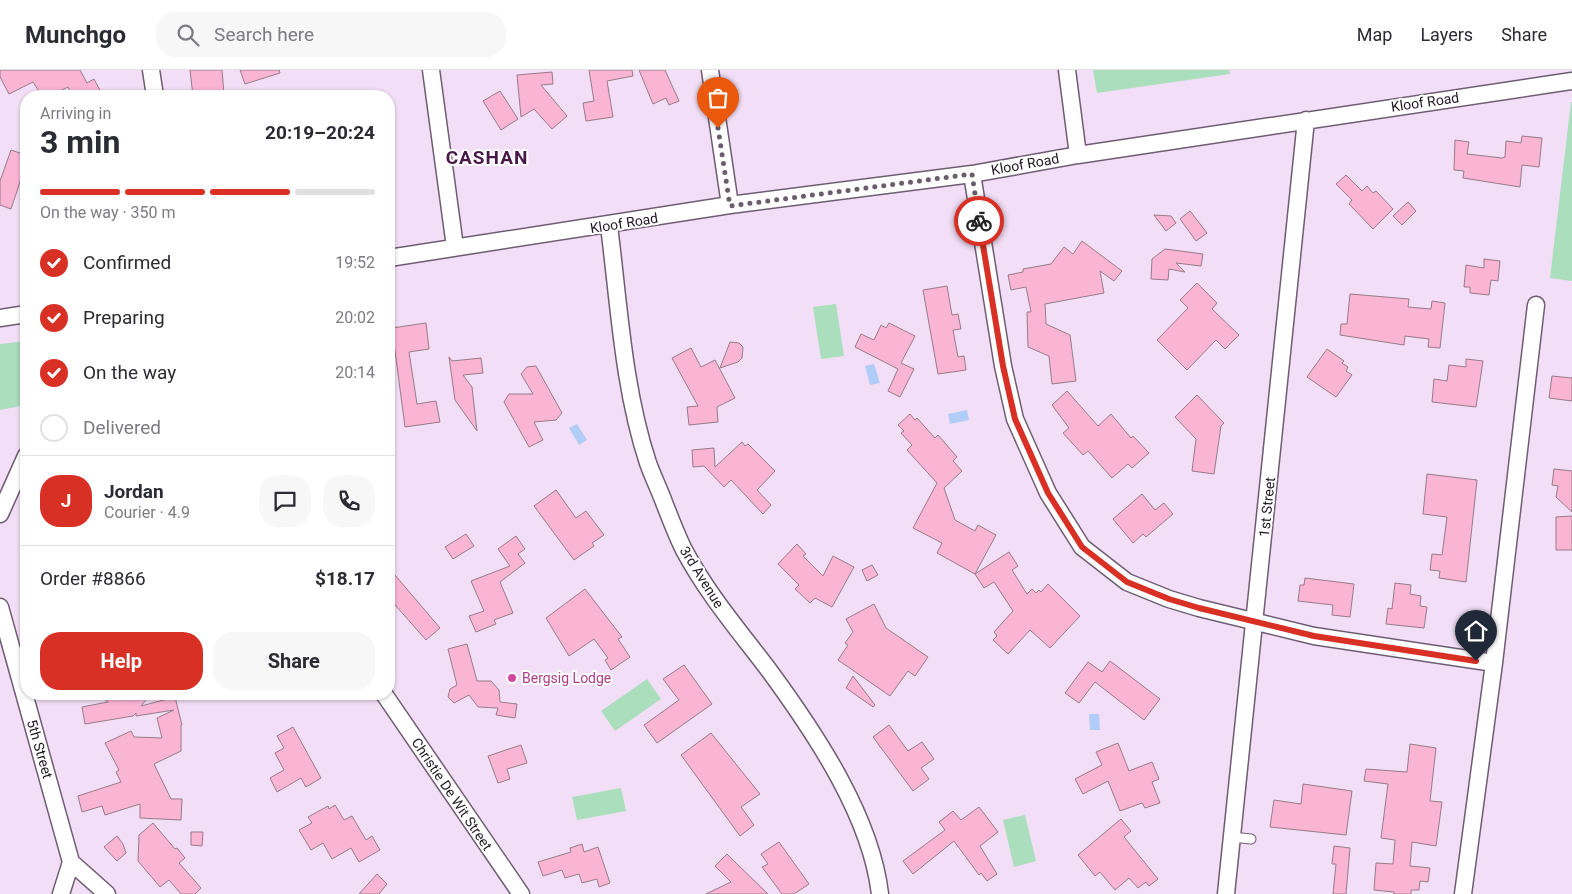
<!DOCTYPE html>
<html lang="en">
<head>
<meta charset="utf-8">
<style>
  body { margin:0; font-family:Roboto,sans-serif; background:#f7f7f7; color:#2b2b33; height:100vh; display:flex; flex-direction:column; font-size:19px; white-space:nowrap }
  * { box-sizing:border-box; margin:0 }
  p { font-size:16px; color:#7c7c81 }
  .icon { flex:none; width:28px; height:28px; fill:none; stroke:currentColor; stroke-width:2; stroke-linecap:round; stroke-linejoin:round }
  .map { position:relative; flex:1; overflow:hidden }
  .details { position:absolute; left:20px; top:20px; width:375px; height:610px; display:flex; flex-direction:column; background:#fff; border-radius:20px; box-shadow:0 1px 4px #0004 }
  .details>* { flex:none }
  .pin { position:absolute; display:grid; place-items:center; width:42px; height:42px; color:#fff; margin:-51px -21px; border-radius:50% 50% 50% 0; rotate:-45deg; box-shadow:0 0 5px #0007 }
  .pin .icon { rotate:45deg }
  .courier { position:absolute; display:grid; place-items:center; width:50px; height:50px; margin:-25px; border:4px solid #d93025; border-radius:50%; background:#fff; color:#222; box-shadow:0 1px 6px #0007 }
  .summary em { font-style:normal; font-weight:700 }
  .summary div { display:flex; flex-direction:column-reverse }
  .summary { display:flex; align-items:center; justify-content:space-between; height:85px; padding:0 20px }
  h1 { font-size:32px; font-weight:700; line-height:38px }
  .bar { display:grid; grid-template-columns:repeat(4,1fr); gap:8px 5px; align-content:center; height:60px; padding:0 20px }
  .bar i { height:6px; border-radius:4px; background:#e1e1e2 }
  .bar .current { background:#d93025 }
  .bar p { grid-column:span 4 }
  .line { display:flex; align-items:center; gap:12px; padding:0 20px; border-top:1px solid #e1e1e2 }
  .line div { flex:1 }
  .round { display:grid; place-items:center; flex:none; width:52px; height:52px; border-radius:20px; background:#f7f7f7 }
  ol { padding:0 20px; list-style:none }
  li { display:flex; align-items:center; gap:15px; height:55px }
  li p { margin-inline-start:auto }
  li .icon { padding:5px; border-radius:50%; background:#d93025; color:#fff; stroke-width:4 }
  li:last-child { color:#7c7c81 }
  li i { width:28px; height:28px; border:2px solid #e1e1e2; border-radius:50% }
  .cta { display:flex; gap:10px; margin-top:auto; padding:10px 20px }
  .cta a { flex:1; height:58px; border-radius:20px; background:#d93025; color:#fff; font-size:20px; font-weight:700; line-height:58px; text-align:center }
  .cta a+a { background:#f7f7f7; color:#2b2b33 }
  header { display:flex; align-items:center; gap:30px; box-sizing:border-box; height:70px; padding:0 25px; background:#fff; border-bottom:1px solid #e1e1e2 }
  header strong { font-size:24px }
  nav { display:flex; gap:28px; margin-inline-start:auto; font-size:18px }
  .search { width:350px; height:45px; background:#f7f7f7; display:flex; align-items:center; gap:12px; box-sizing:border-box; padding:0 18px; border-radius:20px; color:#7c7c81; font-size:19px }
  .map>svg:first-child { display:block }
  .green { fill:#abdebc }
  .water { fill:#b1ccf7 }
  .building { fill:#fab5d5; stroke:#977b87 }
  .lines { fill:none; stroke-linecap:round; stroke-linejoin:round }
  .lane-casing { stroke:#6e5d72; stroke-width:11 }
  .street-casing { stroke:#6e5d72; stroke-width:19 }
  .lane { stroke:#fff; stroke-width:9 }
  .street { stroke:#fff; stroke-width:16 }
  .done { stroke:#695d6c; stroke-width:5; stroke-dasharray:0 9 }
  .route { stroke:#d93025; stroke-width:6 }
  .hotel-dot { fill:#d1479c; stroke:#fff; stroke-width:2 }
  .labels { text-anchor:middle; stroke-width:4; stroke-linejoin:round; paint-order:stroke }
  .street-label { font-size:14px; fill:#1f1821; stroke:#fff }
  .hotel-label { font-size:14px; fill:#b23c85; stroke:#fff; text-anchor:start }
  .district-label { font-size:19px; font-weight:bold; letter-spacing:1px; fill:#481849; stroke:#fff }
</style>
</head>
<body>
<header>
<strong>Munchgo</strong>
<div class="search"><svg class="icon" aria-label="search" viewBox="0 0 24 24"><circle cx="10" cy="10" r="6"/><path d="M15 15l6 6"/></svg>Search here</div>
<nav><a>Map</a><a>Layers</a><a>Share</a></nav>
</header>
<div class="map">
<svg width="1572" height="824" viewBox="0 0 1572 824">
  <rect width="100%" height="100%" fill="#f2def6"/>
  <path class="green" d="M1093,0H1229L1230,4L1097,23Z
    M1571,32H1572V211L1550,208Z
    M836,234L844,286L821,289L813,237Z
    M26,271V335L0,340V274Z
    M647,609L661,629L615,661L601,641Z
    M621,718L626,741L577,750L572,727Z
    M1025,745L1036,791L1014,797L1003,750Z"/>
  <path class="water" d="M874,294L880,313L870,315L865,296Z
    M967,340L969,350L950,354L948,344Z
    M577,354L587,370L579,375L569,358Z
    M1089,644H1099L1100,660H1090Z"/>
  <path class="building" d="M0,0H80L87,13L94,9L103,26H73L68,17L51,26H42L33,12L9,24L0,7Z
    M190,0H222L224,24L193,26Z
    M240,0H279L280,3L245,14Z
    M589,0H632L633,6L607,11L613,47L586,51L583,33L594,31Z
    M639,0H665L679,31L669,35L666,28L653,34Z
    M552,2L553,14L541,15L567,46L552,59L534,39L521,47L517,5Z
    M500,21L518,49L501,60L483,31Z
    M1522,66L1542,68L1539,97L1522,95L1520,117L1463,108L1464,101L1454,100L1455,70L1469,72L1467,84L1502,88L1505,87L1506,71L1521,73Z
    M11,80L26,85V94L11,139L0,135V111Z
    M1346,105L1362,121L1367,116L1373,123L1376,121L1393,139L1373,159L1349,134L1352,130L1336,114Z
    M1408,132L1416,141L1402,155L1393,146Z
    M1190,141L1207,163L1196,171L1180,149Z
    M1154,145L1171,146L1176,153L1166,161Z
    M1082,171L1122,201L1114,211L1100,201L1104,223L1045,234L1046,254L1070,265L1076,311L1052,314L1049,286L1028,277L1027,242H1031L1026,217L1011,220L1008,205L1023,202V199L1051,194L1064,177L1073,184Z
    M1165,179L1203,184L1201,196L1176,193L1185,202L1169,199L1168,210L1151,209L1152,189Z
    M1484,189L1500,191L1498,211L1491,210L1489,225L1470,223V217H1464L1466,195L1484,198Z
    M1197,213L1217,233L1212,239L1239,265L1225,279L1216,270L1187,300L1157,270L1188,238L1180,230Z
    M947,216L952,245L958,244L961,259L953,260L958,287L964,286L966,300L938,304L923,220Z
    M1350,224L1409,229L1408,237L1431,239L1432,231L1445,233L1440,278L1428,277L1429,269L1405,266L1404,275L1340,265L1341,254H1347Z
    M426,253L429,279L409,282L417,334L436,331L440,352L405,357L392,258Z
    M889,253L915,266L901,293L914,299L900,327L888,321L898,299L855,277L861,264L874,270L881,255L886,258Z
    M730,272L739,273L743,277L742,288L738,292L720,298Z
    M691,278L701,297L715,290L735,328L717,337L718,352L689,355L687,337L698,336L672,288Z
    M1327,279L1344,291L1342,293L1348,297L1346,301L1352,305L1336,327L1307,307Z
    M449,287L452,291L481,288L483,303L463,305L472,317L477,361L455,330Z
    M1466,289L1483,291L1476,337L1432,332L1434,309L1447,311L1449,295L1466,297Z
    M536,296L562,343L556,350L534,352L543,370L529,377L504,332L509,324H533L521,304L527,297Z
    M1552,306L1572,308V331L1549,328Z
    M1067,321L1098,356L1111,344L1131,368L1133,366L1149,383L1132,398L1128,394L1112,408L1088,381L1083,385L1063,363L1069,358L1052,335Z
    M1197,325L1224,353L1221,356L1214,404L1192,401L1196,369L1175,347Z
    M910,344L915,350L917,348L935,368L938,365L957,387L953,391L962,401L944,418L955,450L975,461L978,455L996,465L975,504L937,483L942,473L913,458L937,413L907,380L912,375L901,363L904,361L898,355Z
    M742,372L745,376L748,374L775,401L757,420L771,435L763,444L731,410L724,417L704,396L693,397L692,380L714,378L715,397Z
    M1554,399L1572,401V442L1556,427L1558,416L1552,415Z
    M1427,404L1477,410L1466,512L1439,508L1440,501L1430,500L1432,484L1442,485L1447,447L1423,444Z
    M556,420L576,448L586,441L604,465L592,473L594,476L574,490L534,436Z
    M1142,424L1155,440L1164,433L1173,444L1146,467L1143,464L1133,473L1113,449Z
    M1572,446V480H1556V447Z
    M466,464L474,476L453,489L445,477Z
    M516,466L525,479L518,484L525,493L500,512L513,543L494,550L496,554L476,562L469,546L484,541L471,511L510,496L498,479Z
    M797,474L806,484L803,486L823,506L833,486L854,497L832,537L815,528L810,533L795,519L799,515L778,494Z
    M1009,482L1018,496L1012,500L1027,524L1032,519L1036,523L1039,520L1041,522L1048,514L1080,546L1050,578L1030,560L1008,584L993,570L997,566L994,562L1013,541L994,512L984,518L975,504Z
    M872,495L878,505L867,511L862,500Z
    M389,498L440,558L426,570L389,528Z
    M1305,508L1354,514L1350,547L1332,545L1333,535L1298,531L1300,515H1304Z
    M1395,513L1411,515L1410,524L1421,526L1420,536L1427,537L1424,558L1386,554L1388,538L1392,539Z
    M585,519L622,567L618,569L630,587L611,600L605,590L608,588L594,569L569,586L546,548Z
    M874,534L886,558L928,587L915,606L908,601L890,626L838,590L848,575L845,573L853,562L846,549Z
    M467,574L477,611H491L499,620L500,632L517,634L515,648L496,645L498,638L478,637L469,625L454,633L448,627L450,619L457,615L448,579Z
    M1110,591L1160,629L1144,650L1095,612L1079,633L1065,623L1088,592L1102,602Z
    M684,595L712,634L657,673L644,655L679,630L663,609Z
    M853,606L875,635L873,637L846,618Z
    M97,624H151L141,636L175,627L182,655H181V681L154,694L171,729H182L181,750L140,748V734L105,745L102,736L82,742L78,726L121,712L116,702L119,700L105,673L131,661L134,667L162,668L157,648L174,640L136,646V643L133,646L85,654L82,637L108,632Z
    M889,655L908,681L922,672L934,689L921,698L929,709L913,721L873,667Z
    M293,657L321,708L306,717L301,708L277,722L270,708L284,700L275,683L284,678L277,666Z
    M711,663L760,724L741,737L754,755L740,766L681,685Z
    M1118,673L1129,701L1152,692L1159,709L1152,712L1160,733L1145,738L1142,733L1120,741L1108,711L1083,724L1075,709L1102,695L1096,682Z
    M1410,674L1436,678L1430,731L1442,732L1436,776L1412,772L1410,796L1430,798L1428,812L1420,811L1419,820H1411V824H1394V822L1374,820L1376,793L1393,794L1395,770L1381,768L1388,714L1364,711L1366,699L1407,702Z
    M521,675L527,693L507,699L510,709L498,713L488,686Z
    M1303,714L1352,721L1346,765L1270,757L1274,730L1301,734Z
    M335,735L344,750L352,746L366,770L372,766L380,780L359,792L351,778L332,789L323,773L311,780L299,760L312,753L308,747L328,736L329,739Z
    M979,737L998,762L980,776L997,804L987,811L981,803L979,805L954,771L913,804L903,791L945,760L939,752L953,741L961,750Z
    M1121,749L1131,761L1124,767L1158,809L1149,816L1146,812L1138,818L1129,808L1115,820L1100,802L1095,806L1078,785Z
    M153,753L175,779L177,778L185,788L179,793L201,818L195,824H181L169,810L160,817L138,791L139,765Z
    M191,762H203L202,776L191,775Z
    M117,766L123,774L126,783L117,791L104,777Z
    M779,772L809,814L794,824H782L762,797L768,794L761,784Z
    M582,774L584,782L598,777L610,813L599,817L597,809L582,813L579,804L565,808L562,800L543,806L538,792L571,782L570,778Z
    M1334,776L1350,778L1346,824H1333L1336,794H1332Z
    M727,784L733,790L768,824H706L731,812L715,796Z
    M377,804L387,814L379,824H359Z"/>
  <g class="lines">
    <defs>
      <path id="lane" d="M1232,767L1251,769"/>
      <path id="street" d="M151,0L155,26
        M431,0L455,177
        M710,0L730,135
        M1067,0L1078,85
        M972,104L1003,296L1015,349L1048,423L1082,477L1127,512L1169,529L1199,538L1314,566L1494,593
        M609,156C619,234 623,317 648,393C653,407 660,421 665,435C671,450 677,466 684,480C708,525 741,563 771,603C817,666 871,747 880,824
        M389,188L730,135L972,104L1078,85L1572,11
        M0,248L26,244
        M0,444L26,386
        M0,537L71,792L107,824
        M384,624L521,824
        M61,824L71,792
        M1226,824L1306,50
        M1463,824L1494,593L1536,235"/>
    </defs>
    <use href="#lane" class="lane-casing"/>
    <use href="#street" class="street-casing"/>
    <use href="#lane" class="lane"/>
    <use href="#street" class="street"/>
  </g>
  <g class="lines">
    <path class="done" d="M718,58L730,136L972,104L979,151"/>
    <path class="route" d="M979,151L1003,296L1015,349L1048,423L1082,477L1127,512L1169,529L1199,538L1314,566L1476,591"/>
  </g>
  <circle class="hotel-dot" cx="512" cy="608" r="5"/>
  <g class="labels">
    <g class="street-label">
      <text transform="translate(1425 32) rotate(-8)" y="5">Kloof Road</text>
      <text transform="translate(1025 94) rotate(-10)" y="5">Kloof Road</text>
      <text transform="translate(624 153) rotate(-9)" y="5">Kloof Road</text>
      <text transform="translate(1267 437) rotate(-84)" y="5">1st Street</text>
      <text transform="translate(702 507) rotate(58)" y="5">3rd Avenue</text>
      <text transform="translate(40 679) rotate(74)" y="5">5th Street</text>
      <text transform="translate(452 724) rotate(56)" y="5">Christie De Wit Street</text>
    </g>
    <g class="hotel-label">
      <text x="522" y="613">Bergsig Lodge</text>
    </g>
    <g class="district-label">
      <text x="487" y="94">CASHAN</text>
    </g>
  </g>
</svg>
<div class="pin" style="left:718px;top:58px;background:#ea580c"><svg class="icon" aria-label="bag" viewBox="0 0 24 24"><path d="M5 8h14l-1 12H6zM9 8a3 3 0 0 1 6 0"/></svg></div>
<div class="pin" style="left:1476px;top:591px;background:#1f2937"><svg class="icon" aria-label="home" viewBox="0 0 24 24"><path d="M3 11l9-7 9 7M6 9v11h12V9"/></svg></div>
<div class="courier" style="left:979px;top:151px"><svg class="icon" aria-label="bike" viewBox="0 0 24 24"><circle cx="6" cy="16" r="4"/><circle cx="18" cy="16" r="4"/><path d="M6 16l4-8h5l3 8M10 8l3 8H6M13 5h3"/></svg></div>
<section class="details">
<div class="summary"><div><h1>3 min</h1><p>Arriving in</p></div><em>20:19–20:24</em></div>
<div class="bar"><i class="current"></i><i class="current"></i><i class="current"></i><i></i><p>On the way · 350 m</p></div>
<ol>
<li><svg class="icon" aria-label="check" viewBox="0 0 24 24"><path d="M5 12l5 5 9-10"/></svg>Confirmed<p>19:52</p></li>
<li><svg class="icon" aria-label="check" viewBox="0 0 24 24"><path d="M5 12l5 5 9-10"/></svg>Preparing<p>20:02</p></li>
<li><svg class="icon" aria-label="check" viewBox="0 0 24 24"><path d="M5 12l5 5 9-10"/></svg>On the way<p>20:14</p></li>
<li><i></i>Delivered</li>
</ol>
<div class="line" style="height:90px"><b class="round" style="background:#d93025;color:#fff">J</b><div><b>Jordan</b><p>Courier · 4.9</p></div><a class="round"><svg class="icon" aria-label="chat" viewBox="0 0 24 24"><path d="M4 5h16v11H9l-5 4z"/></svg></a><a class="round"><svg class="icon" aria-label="phone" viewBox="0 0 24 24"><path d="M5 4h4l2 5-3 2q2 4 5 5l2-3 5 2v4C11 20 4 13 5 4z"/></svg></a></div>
<div class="line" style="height:65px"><div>Order #8866</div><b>$18.17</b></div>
<div class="cta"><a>Help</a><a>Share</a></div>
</section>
</div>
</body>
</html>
